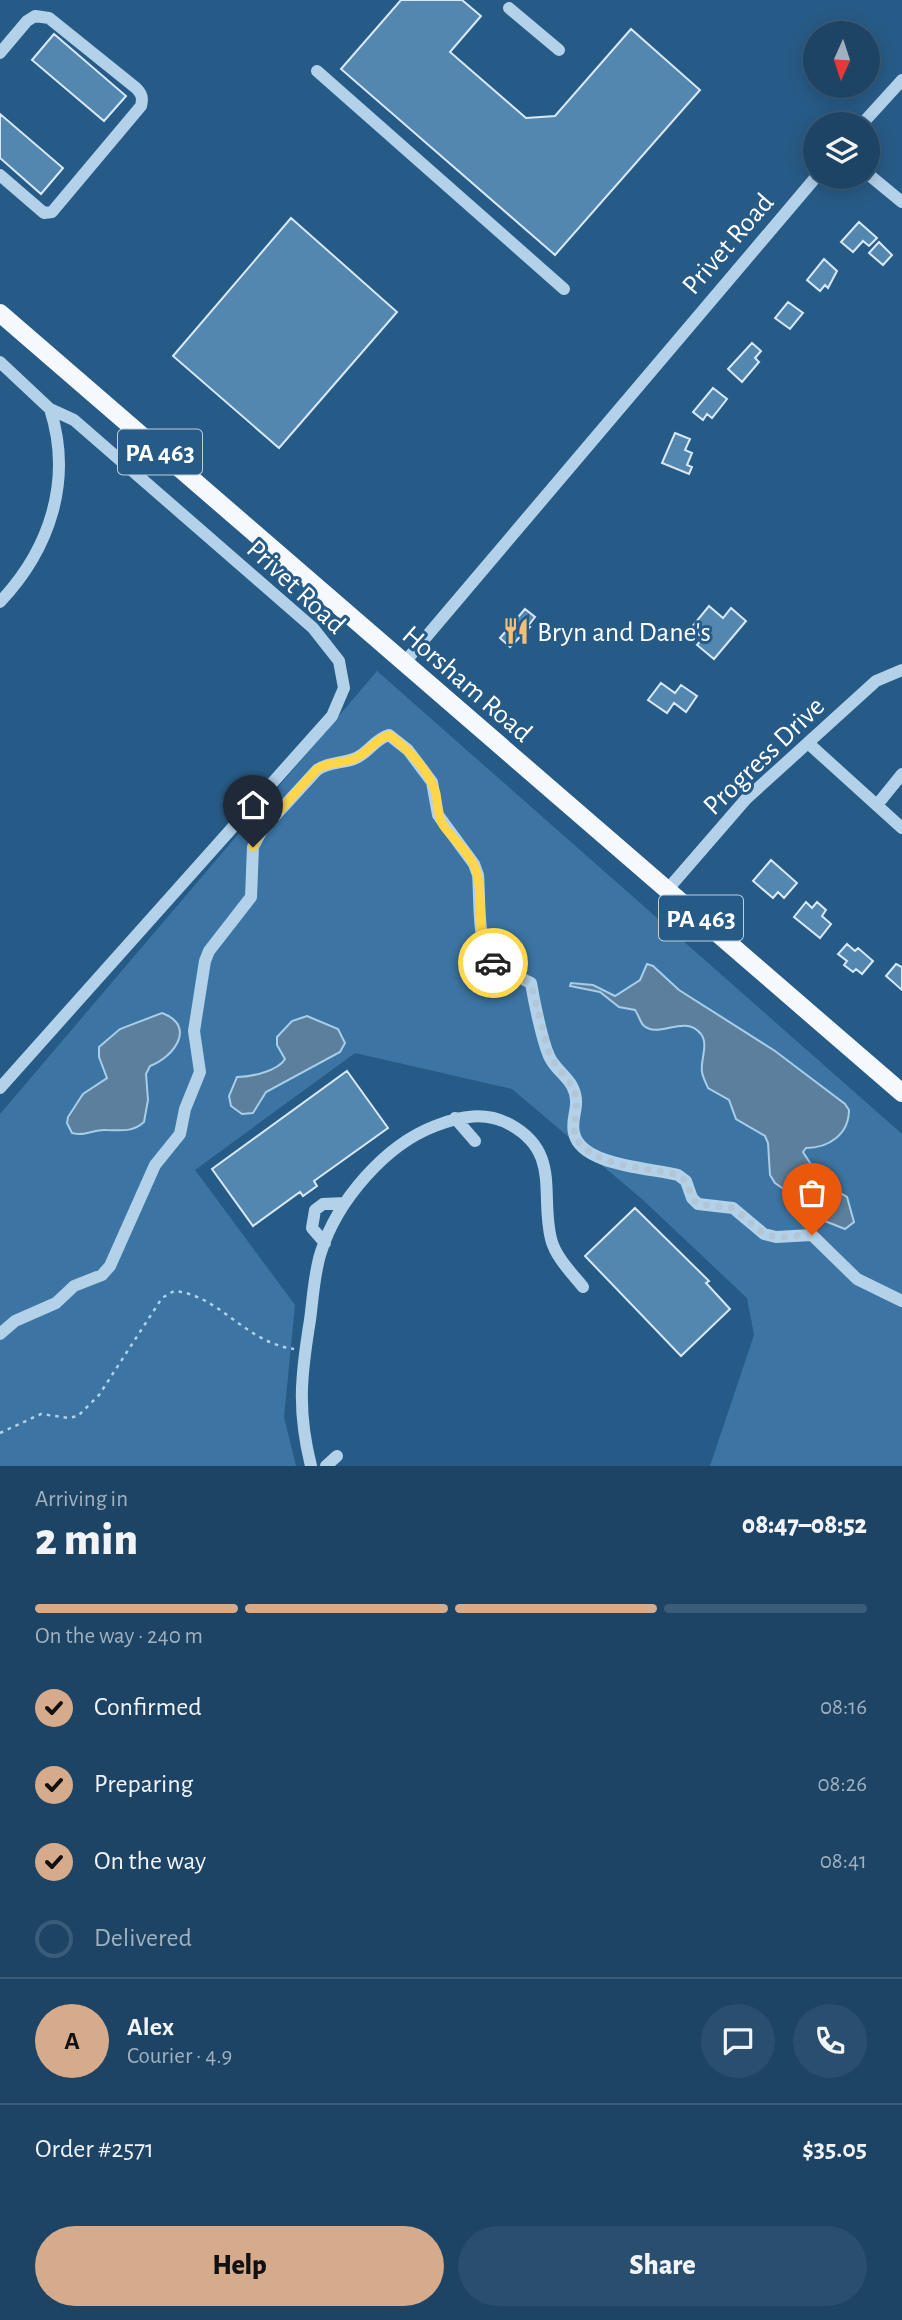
<!DOCTYPE html>
<html lang="en">
<head>
<meta charset="utf-8">
<style>
  body { margin:0; font-family:"Alegreya Sans",sans-serif; background:#2a4e6e; color:#f1f3f6; height:100vh; display:flex; flex-direction:column; font-size:26px; white-space:nowrap }
  * { box-sizing:border-box; margin:0 }
  p { font-size:23px; color:#a0b0bf }
  .icon { flex:none; width:38px; height:38px; fill:none; stroke:currentColor; stroke-width:2; stroke-linecap:round; stroke-linejoin:round }
  .map { position:relative; height:1466px; overflow:hidden }
  .details { display:flex; flex-direction:column; background:#1d4465; flex:1 }
  .details>* { flex:none }
  .needle { width:46px; rotate:183deg }
  .buttons { position:absolute; left:803px; top:21px; display:grid; gap:14px }
  .buttons a { display:grid; place-items:center; width:77px; height:77px; border-radius:50%; background:#1d4465; box-shadow:0 4px 18px #0003,0 0 0 2px #3b5c79; font-size:35px }
  .pin { position:absolute; display:grid; place-items:center; width:60px; height:60px; color:#fff; margin:-72px -30px; border-radius:50% 50% 50% 0; rotate:-45deg; box-shadow:0 0 7px #0007 }
  .pin .icon { rotate:45deg }
  .courier { position:absolute; display:grid; place-items:center; width:70px; height:70px; margin:-35px; border:5px solid #ffd54a; border-radius:50%; background:#fff; color:#222; box-shadow:0 2px 9px #0007 }
  .summary em { font-style:normal; font-weight:800 }
  .summary div { display:flex; flex-direction:column-reverse }
  .summary { display:flex; align-items:center; justify-content:space-between; height:119px; padding:0 35px }
  h1 { font-size:46px; font-weight:800; line-height:52px }
  .bar { display:grid; grid-template-columns:repeat(4,1fr); gap:10px 7px; align-content:center; height:84px; padding:0 35px }
  .bar i { height:9px; border-radius:5px; background:#3b5c79 }
  .bar .active { background:#d6ab8b }
  .bar p { grid-column:span 4 }
  .line { display:flex; align-items:center; gap:18px; padding:0 35px; border-top:2px solid #3b5c79 }
  .line div { flex:1 }
  .round { display:grid; place-items:center; flex:none; width:74px; height:74px; border-radius:37px; background:#2a4e6e }
  ol { padding:0 35px; list-style:none }
  li { display:flex; align-items:center; gap:21px; height:77px }
  li p { margin-inline-start:auto }
  li .icon { padding:7px; border-radius:50%; background:#d6ab8b; color:#111; stroke-width:4 }
  li:last-child { color:#a0b0bf }
  li i { width:38px; height:38px; border:4px solid #3b5c79; border-radius:50% }
  .cta { display:flex; gap:14px; margin-top:auto; padding:14px 35px }
  .cta a { flex:1; height:80px; border-radius:42px; background:#d6ab8b; color:#111; font-size:28px; font-weight:800; line-height:80px; text-align:center }
  .cta a+a { background:#2a4e6e; color:#f1f3f6 }
  .map>svg:first-child { display:block }
  .green { fill:#3c75a3 }
  .water { fill:#5c7f9d; stroke:#a7cde9; stroke-width:2 }
  .building { fill:#5487b0; stroke:#d7e8f7; stroke-width:2 }
  .lines { fill:none; stroke-linecap:round; stroke-linejoin:round }
  .path { stroke:#b3d1e8; stroke-width:2.5; stroke-dasharray:3.5 5; stroke-linecap:butt }
  .minor { stroke:#b3d1e8; stroke-width:12 }
  .major { stroke:#f5f9fe; stroke-width:18 }
  .done { stroke:#b3c6d5; stroke-width:7; stroke-dasharray:0 12.6 }
  .route { stroke:#ffd54a; stroke-width:9 }
  .labels { text-anchor:middle; stroke-width:6; stroke-linejoin:round; paint-order:stroke }
  .shield { fill:#275b87; stroke:#becedb; stroke-width:2 }
  .shield-label { font-size:26px; font-weight:bold; fill:#fff }
  .street-label { font-size:28px; fill:#fff; stroke:#275b87 }
  .poi-label { font-size:28px; fill:#fff; stroke:#275b87; text-anchor:start }
</style>
</head>
<body>
<div class="map">
<svg width="902" height="1466" viewBox="0 0 902 1466">
  <rect width="100%" height="100%" fill="#275b87"/>
  <path class="green" d="M377,671L902,1134V1466H710L754,1335L747,1298L643,1200L512,1089L355,1053L195,1170L295,1305L284,1417L296,1466H0V1114Z"/>
  <path class="water" d="M647,964L653,966L679,990L775,1051L845,1104L849,1110C849,1134 829,1148 806,1148L803,1152L823,1183L847,1197L854,1222L845,1229L812,1216L795,1197L775,1183L770,1175L768,1143L765,1136L736,1119L729,1100L708,1088C706,1083 703,1078 702,1072C700,1060 709,1045 701,1034C684,1013 659,1040 643,1025C640,1021 638,1014 635,1010L619,1007L600,992L570,986L571,983L593,985L615,996L640,980Z
    M162,1013C197,1026 174,1057 150,1066L146,1074L148,1100L144,1122C132,1133 120,1130 106,1130C93,1129 86,1137 72,1133L67,1123L68,1117L83,1094L107,1078L99,1057V1047L120,1029Z
    M307,1016L338,1029L345,1043L340,1052L266,1092L253,1113L242,1114L231,1106L229,1096L237,1077C251,1077 278,1071 285,1059L277,1045V1037L292,1021Z"/>
  <path class="building" d="M401,0H462L481,16L450,52L526,118L555,116L631,29L700,90L555,255L341,69Z
    M54,34L126,96L104,121L32,60Z
    M0,114L63,168L41,194L0,158Z
    M291,218L397,312L279,448L173,356Z
    M859,222L877,238L869,246L863,241L853,252L841,242Z
    M879,242L892,255L883,265L869,253Z
    M824,259L837,271L828,288L825,285L820,291L807,280Z
    M788,302L803,313L790,329L775,318Z
    M752,343L761,351L755,358L759,362L742,382L728,369Z
    M713,388L727,399L712,418L707,414L703,420L693,412Z
    M675,433L690,439L685,450L692,453L687,465L692,467L689,474L662,463Z
    M709,606L723,618L731,608L746,621L714,659L697,645L703,638L691,628Z
    M525,609L535,617L528,626L530,627L510,647L500,638Z
    M661,683L675,693L681,685L697,696L686,712L674,703L667,713L648,700Z
    M771,860L797,883L784,898L778,892L773,898L753,881Z
    M806,902L812,908L817,902L826,910L822,916L831,924L820,938L794,917Z
    M847,944L855,951L858,948L873,961L862,974L856,969L853,972L844,965L847,961L838,954Z
    M896,964L902,967V990L886,976Z
    M347,1071L388,1128L314,1181L317,1186L303,1196L300,1192L253,1226L212,1169Z
    M635,1208L709,1281L706,1283L730,1309L681,1356L585,1256Z"/>
  <g class="lines">
    <path class="path" d="M0,1433L41,1414L68,1418L78,1416L99,1395L162,1298L174,1291C220,1295 244,1342 294,1349"/>
    <path class="minor" d="M509,8L559,50
      M0,53L27,21L35,16L49,18L136,88C142,94 143,98 141,106L52,212L44,213L0,175
      M317,71L564,289
      M862,124L902,80
      M868,174L902,202
      M0,362L50,409L74,420L313,628L339,661L344,688L332,716L0,1088
      M0,602C50,549 73,480 50,409
      M404,663L816,177
      M808,743L902,828
      M877,805L902,774
      M668,889L746,799L876,681L902,670
      M455,1118L475,1141
      M325,1243L312,1228L315,1210L323,1204L345,1203
      M0,1334L15,1321L56,1303L74,1286L102,1275L110,1266L155,1165L180,1134L185,1109L200,1072L194,1031L205,961L209,951L251,897L253,847L262,830L317,770C330,761 343,764 356,758C369,752 375,739 389,735L408,750L432,782L438,815L474,864L478,875C480,895 477,948 492,962C503,972 518,976 531,983C534,1001 542,1040 549,1056C554,1068 566,1075 572,1086C582,1105 570,1117 574,1133C581,1166 651,1168 678,1175L686,1181L692,1198L698,1204L733,1208L764,1234L776,1237L812,1235L857,1279L902,1301
      M311,1466C297,1410 301,1375 310,1320C313,1298 314,1273 321,1252C337,1201 385,1145 435,1126C460,1116 486,1111 511,1125C561,1153 540,1195 551,1239C556,1258 571,1272 583,1287
      M326,1466L337,1456"/>
    <path class="major" d="M0,313L902,1093"/>
  </g>
  <g class="lines">
    <path class="done" d="M493,963L531,984L550,1057L573,1087L577,1099L574,1135C594,1169 644,1166 678,1175L686,1181L692,1198L698,1204L733,1208L764,1234L776,1237L812,1235"/>
    <path class="route" d="M253,847L262,830L317,769C330,761 343,764 356,758C369,752 375,739 389,735C407,748 430,771 436,794C438,805 437,815 443,825C454,841 472,854 477,874C485,900 473,941 493,963"/>
  </g>
  <defs>
    <symbol id="restaurant-bare" viewBox="-9 -9 18 18"><path d="M-5-6h1v4h1v-4h1v4h1v-4h1v5L-1.5 .5V6h-2V.5L-5-1ZM5-6V6H3V1.5H1.5Q1.5-4 5-6Z" fill="#f1c179" stroke="#275b87" stroke-width="2.5" paint-order="stroke"/></symbol>
  </defs>
  <g fill-rule="evenodd">
    <use href="#restaurant-bare" x="497" y="612" width="38" height="38"/>
  </g>
  <g class="labels">
    <g class="shield">
      <rect x="118" y="429.5" width="84" height="45" rx="5"/>
      <rect x="659" y="895.5" width="84" height="45" rx="5"/>
    </g>
    <g class="shield-label">
      <text x="160" y="461">PA 463</text>
      <text x="701" y="927">PA 463</text>
    </g>
    <g class="street-label">
      <text transform="translate(727 243) rotate(-49)" y="10">Privet Road</text>
      <text transform="translate(297 586) rotate(43)" y="10">Privet Road</text>
      <text transform="translate(468 683) rotate(41)" y="10">Horsham Road</text>
      <text transform="translate(763 755) rotate(-44)" y="10">Progress Drive</text>
    </g>
    <g class="poi-label">
      <text x="537" y="641">Bryn and Dane's</text>
    </g>
  </g>
</svg>
<div class="buttons">
<a><svg class="needle" viewBox="-14 -14 28 28"><path d="M0-13l5 13h-10z" fill="#e53935"/><path d="M0 13l5-13h-10z" fill="#a0b0bf"/></svg></a>
<a><svg class="icon" aria-label="layers" viewBox="0 0 24 24"><path d="M12 4l9 5-9 5-9-5zM3 14l9 5 9-5"/></svg></a>
</div>
<div class="pin" style="left:812px;top:1235px;background:#ea580c"><svg class="icon" aria-label="bag" viewBox="0 0 24 24"><path d="M5 8h14l-1 12H6zM9 8a3 3 0 0 1 6 0"/></svg></div>
<div class="pin" style="left:253px;top:847px;background:#1f2937"><svg class="icon" aria-label="home" viewBox="0 0 24 24"><path d="M3 11l9-7 9 7M6 9v11h12V9"/></svg></div>
<div class="courier" style="left:493px;top:963px"><svg class="icon" aria-label="car" viewBox="0 0 24 24"><path d="M5 17H2v-5l4-1 3-4h7l3 4 3 1v5h-3M9 17h6M6 11h13"/><circle cx="7" cy="17" r="2"/><circle cx="17" cy="17" r="2"/></svg></div>
</div>
<section class="details">
<div class="summary"><div><h1>2 min</h1><p>Arriving in</p></div><em>08:47–08:52</em></div>
<div class="bar"><i class="active"></i><i class="active"></i><i class="active"></i><i></i><p>On the way · 240 m</p></div>
<ol>
<li><svg class="icon" aria-label="check" viewBox="0 0 24 24"><path d="M5 12l5 5 9-10"/></svg>Confirmed<p>08:16</p></li>
<li><svg class="icon" aria-label="check" viewBox="0 0 24 24"><path d="M5 12l5 5 9-10"/></svg>Preparing<p>08:26</p></li>
<li><svg class="icon" aria-label="check" viewBox="0 0 24 24"><path d="M5 12l5 5 9-10"/></svg>On the way<p>08:41</p></li>
<li><i></i>Delivered</li>
</ol>
<div class="line" style="height:126px"><b class="round" style="background:#d6ab8b;color:#111">A</b><div><b>Alex</b><p>Courier · 4.9</p></div><a class="round"><svg class="icon" aria-label="chat" viewBox="0 0 24 24"><path d="M4 5h16v11H9l-5 4z"/></svg></a><a class="round"><svg class="icon" aria-label="phone" viewBox="0 0 24 24"><path d="M5 4h4l2 5-3 2q2 4 5 5l2-3 5 2v4C11 20 4 13 5 4z"/></svg></a></div>
<div class="line" style="height:91px"><div>Order #2571</div><b>$35.05</b></div>
<div class="cta"><a>Help</a><a>Share</a></div>
</section>
</body>
</html>
